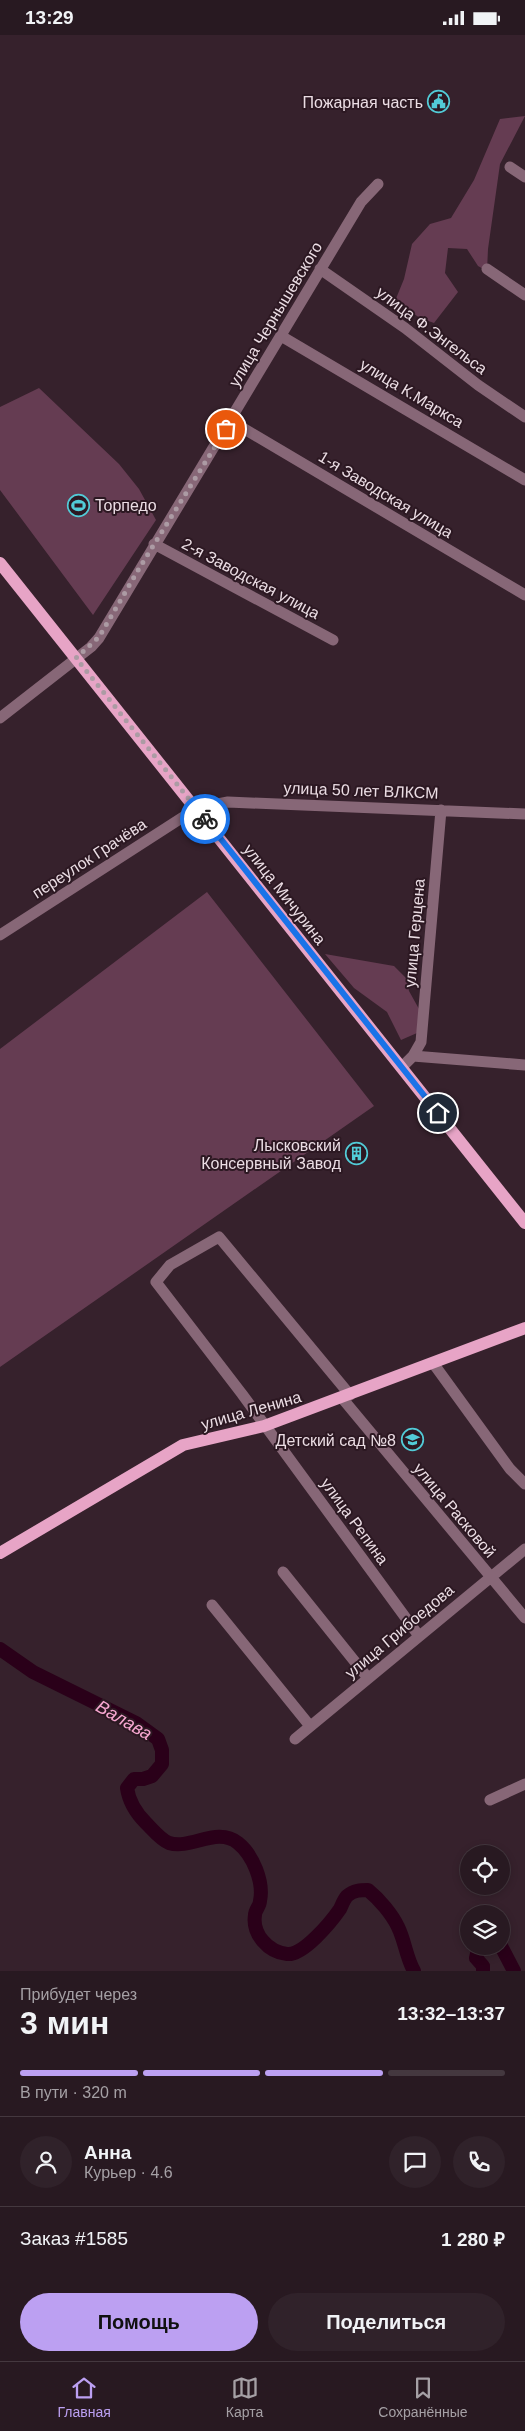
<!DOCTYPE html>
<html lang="ru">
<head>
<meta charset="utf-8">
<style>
  body { margin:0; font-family:Helvetica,sans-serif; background:#30222a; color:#f1f3f6; height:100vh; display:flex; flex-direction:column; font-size:19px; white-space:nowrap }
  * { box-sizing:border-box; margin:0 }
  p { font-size:16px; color:#a5a0a5 }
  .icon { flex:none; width:28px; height:28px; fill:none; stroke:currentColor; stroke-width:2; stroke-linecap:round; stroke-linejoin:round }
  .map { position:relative; height:1936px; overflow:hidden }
  .sheet { display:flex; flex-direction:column; background:#281921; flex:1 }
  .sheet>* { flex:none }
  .tools { position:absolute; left:460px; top:1810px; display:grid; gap:10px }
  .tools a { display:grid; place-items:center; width:50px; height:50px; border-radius:50%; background:#281921; box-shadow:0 2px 8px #0003,0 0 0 1px #44383f; font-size:25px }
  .pin { position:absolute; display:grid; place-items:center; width:42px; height:42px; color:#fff; margin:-21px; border:2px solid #fff; border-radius:50%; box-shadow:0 1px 5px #0007 }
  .courier { position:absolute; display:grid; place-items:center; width:50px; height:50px; margin:-25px; border:4px solid #1a73e8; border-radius:50%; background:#fff; color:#222; box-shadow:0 1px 6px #0007 }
  .summary em { font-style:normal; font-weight:700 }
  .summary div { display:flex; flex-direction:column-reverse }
  .summary { display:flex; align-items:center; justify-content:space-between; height:85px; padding:0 20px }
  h1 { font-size:32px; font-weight:700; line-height:38px }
  .bar { display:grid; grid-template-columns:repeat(4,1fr); gap:8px 5px; align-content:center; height:60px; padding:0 20px }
  .bar i { height:6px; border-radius:4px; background:#44383f }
  .bar .active { background:#bca0f2 }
  .bar p { grid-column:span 4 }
  .line { display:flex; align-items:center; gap:12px; padding:0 20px; border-top:1px solid #44383f }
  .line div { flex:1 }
  .round { display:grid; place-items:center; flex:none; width:52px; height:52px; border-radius:26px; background:#30222a }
  .primary-button { display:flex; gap:10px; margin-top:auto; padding:10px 20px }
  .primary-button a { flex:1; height:58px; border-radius:30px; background:#bca0f2; color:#111; font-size:20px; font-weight:700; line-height:58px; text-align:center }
  .primary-button a+a { background:#30222a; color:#f1f3f6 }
  .status { display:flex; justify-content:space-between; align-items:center; height:35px; padding:0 25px; background:#281921; direction:ltr }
  .status svg { height:14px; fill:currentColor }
  .menu { display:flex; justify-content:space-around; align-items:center; height:70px; border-top:1px solid #44383f; background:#281921; font-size:14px; color:#a5a0a5 }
  .menu a { display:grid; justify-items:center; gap:2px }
  .menu .active { color:#bca0f2 }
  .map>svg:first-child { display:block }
  .green { fill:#653c52 }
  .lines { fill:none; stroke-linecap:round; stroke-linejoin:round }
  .river { stroke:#2a0019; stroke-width:14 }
  .minor { stroke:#876777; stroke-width:11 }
  .major { stroke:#e7a4c6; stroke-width:12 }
  .done { stroke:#ac9ba4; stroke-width:5; stroke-dasharray:0 9 }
  .route { stroke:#1a73e8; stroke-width:6 }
  .labels { text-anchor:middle; stroke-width:4; stroke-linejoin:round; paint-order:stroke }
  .poi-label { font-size:16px; fill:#ebdde4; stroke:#2c1822; text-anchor:end }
  .street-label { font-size:16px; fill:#ebdde4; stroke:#2c1822 }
  .water-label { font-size:18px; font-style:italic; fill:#f8a7d1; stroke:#2c1822 }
</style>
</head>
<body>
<div class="status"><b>13:29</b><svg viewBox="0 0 49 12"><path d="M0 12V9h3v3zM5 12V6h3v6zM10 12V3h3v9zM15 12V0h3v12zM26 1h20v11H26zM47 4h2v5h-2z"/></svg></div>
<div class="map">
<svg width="525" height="1936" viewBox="0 0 525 1936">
  <rect width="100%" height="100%" fill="#36212c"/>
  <path class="green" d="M525,81L500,129L488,214L487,236L478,231L467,214L448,213L445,238L458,257L434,288L420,283L395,266L404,244L412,209L430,189L451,183L474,145L500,84Z
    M39,353L119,429L139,454L156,485L93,580L0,455V372Z
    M207,857L374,1071L0,1332V1014Z
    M325,919L394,931L406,943L409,956L419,974L417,998L401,1005L387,977L354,953Z"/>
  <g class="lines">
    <path class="river" d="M0,1614L33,1637L136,1688L158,1704L162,1715V1729L152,1741L143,1744H134L127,1753C129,1767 136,1778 146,1788C152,1794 161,1805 169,1808C191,1815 217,1791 238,1808C253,1820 264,1847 260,1866C260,1871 255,1875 255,1880C252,1899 268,1917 287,1919C303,1921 331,1887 340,1874C342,1870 344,1864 347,1861C354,1855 361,1855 368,1855C379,1864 392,1879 398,1892C405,1906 406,1922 414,1936
      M479,1911L476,1923L483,1931V1936
      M501,1911L514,1936"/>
    <path class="minor" d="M510,132L525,142
      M320,234L405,293L478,350L525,382
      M487,234L525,260
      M281,301L525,445
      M231,386L525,560
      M154,509L333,605
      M0,683L91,612L99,603L361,167L378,149
      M0,900L197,773L228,767L525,779
      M413,1021L421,1007L441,775
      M402,1032L413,1021L525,1030
      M433,1328L510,1434L525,1449
      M350,1360L219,1202L170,1230L156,1247L242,1359L419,1601
      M342,1363L525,1583
      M283,1537L368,1643
      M212,1570L310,1691
      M295,1704L525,1514
      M490,1765L525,1749"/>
    <path class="major" d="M0,528L525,1188
      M0,1518L183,1410L264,1391L525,1293"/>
  </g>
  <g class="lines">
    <path class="done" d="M205,784L76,623L99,602L140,532L226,394"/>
    <path class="route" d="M205,784L438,1078"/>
  </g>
  <defs>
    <symbol id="civic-ring" viewBox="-11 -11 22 22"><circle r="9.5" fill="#2c1822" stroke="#52cbd7" stroke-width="1.5"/><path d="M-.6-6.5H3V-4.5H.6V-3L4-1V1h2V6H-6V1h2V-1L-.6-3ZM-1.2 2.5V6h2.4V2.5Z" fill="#52cbd7"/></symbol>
    <symbol id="stadium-ring" viewBox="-11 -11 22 22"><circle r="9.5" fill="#2c1822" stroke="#52cbd7" stroke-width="1.5"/><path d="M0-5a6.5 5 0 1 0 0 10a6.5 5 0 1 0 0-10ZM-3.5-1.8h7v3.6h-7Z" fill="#52cbd7"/></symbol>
    <symbol id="building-ring" viewBox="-11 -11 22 22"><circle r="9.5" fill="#2c1822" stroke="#52cbd7" stroke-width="1.5"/><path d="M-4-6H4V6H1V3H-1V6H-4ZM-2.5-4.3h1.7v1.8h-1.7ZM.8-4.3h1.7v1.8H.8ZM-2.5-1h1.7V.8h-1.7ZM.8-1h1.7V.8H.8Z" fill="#52cbd7"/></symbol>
    <symbol id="school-ring" viewBox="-11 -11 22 22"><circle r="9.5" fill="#2c1822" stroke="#52cbd7" stroke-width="1.5"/><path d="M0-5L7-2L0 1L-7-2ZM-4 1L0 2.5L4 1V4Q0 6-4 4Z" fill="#52cbd7"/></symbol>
  </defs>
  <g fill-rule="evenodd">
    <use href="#civic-ring" x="426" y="54" width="25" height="25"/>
    <use href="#stadium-ring" x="66" y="458" width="25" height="25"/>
    <use href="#building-ring" x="344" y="1106" width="25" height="25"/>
    <use href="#school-ring" x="400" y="1392" width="25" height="25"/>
  </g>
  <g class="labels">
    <g class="poi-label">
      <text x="423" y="73">Пожарная часть</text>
      <text x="95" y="476" text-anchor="start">Торпедо</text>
      <text x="341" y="1116">Лысковский<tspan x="341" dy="18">Консервный Завод</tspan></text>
      <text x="396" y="1411">Детский сад №8</text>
    </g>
    <g class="street-label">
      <text transform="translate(275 279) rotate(-59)" y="6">улица Чернышевского</text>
      <text transform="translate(432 295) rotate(37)" y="6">улица Ф.Энгельса</text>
      <text transform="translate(412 358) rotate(31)" y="6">улица К.Маркса</text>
      <text transform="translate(386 459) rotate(31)" y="6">1-я Заводская улица</text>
      <text transform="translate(251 543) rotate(28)" y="6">2-я Заводская улица</text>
      <text transform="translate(361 755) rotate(2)" y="6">улица 50 лет ВЛКСМ</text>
      <text transform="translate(89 823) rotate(-33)" y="6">переулок Грачёва</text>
      <text transform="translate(285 859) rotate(52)" y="6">улица Мичурина</text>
      <text transform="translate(414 898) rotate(-85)" y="6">улица Герцена</text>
      <text transform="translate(251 1375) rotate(-16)" y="6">улица Ленина</text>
      <text transform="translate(455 1475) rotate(50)" y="6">улица Расковой</text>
      <text transform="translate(355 1486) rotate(54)" y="6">улица Репина</text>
      <text transform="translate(399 1596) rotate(-40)" y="6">улица Грибоедова</text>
    </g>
    <g class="water-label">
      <text transform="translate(124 1685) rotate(30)" y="6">Валава</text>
    </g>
  </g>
</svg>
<div class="tools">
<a><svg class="icon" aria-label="locate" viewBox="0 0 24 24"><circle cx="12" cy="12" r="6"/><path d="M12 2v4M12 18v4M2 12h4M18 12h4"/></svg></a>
<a><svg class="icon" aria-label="layers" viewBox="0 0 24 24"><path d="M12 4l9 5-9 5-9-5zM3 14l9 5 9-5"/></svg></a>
</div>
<div class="pin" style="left:226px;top:394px;background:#ea580c"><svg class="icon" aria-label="bag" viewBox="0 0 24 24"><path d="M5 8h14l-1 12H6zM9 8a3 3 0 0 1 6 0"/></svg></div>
<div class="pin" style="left:438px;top:1078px;background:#1f2937"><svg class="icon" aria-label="home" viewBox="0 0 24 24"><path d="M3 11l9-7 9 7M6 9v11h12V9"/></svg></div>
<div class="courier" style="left:205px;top:784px"><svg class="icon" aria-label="bike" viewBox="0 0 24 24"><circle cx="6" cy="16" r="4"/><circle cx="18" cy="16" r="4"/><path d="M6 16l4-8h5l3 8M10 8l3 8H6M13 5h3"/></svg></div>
</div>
<section class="sheet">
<div class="summary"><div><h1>3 мин</h1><p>Прибудет через</p></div><em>13:32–13:37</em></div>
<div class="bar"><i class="active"></i><i class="active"></i><i class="active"></i><i></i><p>В пути · 320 m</p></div>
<div class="line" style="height:90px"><a class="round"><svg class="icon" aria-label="person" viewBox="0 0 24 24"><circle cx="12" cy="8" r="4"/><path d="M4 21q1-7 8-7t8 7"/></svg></a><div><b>Анна</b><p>Курьер · 4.6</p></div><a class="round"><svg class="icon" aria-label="chat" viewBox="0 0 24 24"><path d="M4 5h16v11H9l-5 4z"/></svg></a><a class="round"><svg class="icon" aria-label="phone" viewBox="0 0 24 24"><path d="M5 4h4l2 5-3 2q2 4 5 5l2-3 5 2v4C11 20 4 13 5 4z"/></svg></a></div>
<div class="line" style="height:65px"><div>Заказ #1585</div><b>1 280 ₽</b></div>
<div class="primary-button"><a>Помощь</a><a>Поделиться</a></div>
</section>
<nav class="menu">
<a class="active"><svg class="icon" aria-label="home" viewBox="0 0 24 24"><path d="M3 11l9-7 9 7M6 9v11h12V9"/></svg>Главная</a>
<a><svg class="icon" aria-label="map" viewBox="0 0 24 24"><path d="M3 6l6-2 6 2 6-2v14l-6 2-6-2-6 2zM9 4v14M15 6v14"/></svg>Карта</a>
<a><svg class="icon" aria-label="saved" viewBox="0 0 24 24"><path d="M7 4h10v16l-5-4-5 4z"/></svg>Сохранённые</a>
</nav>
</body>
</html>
